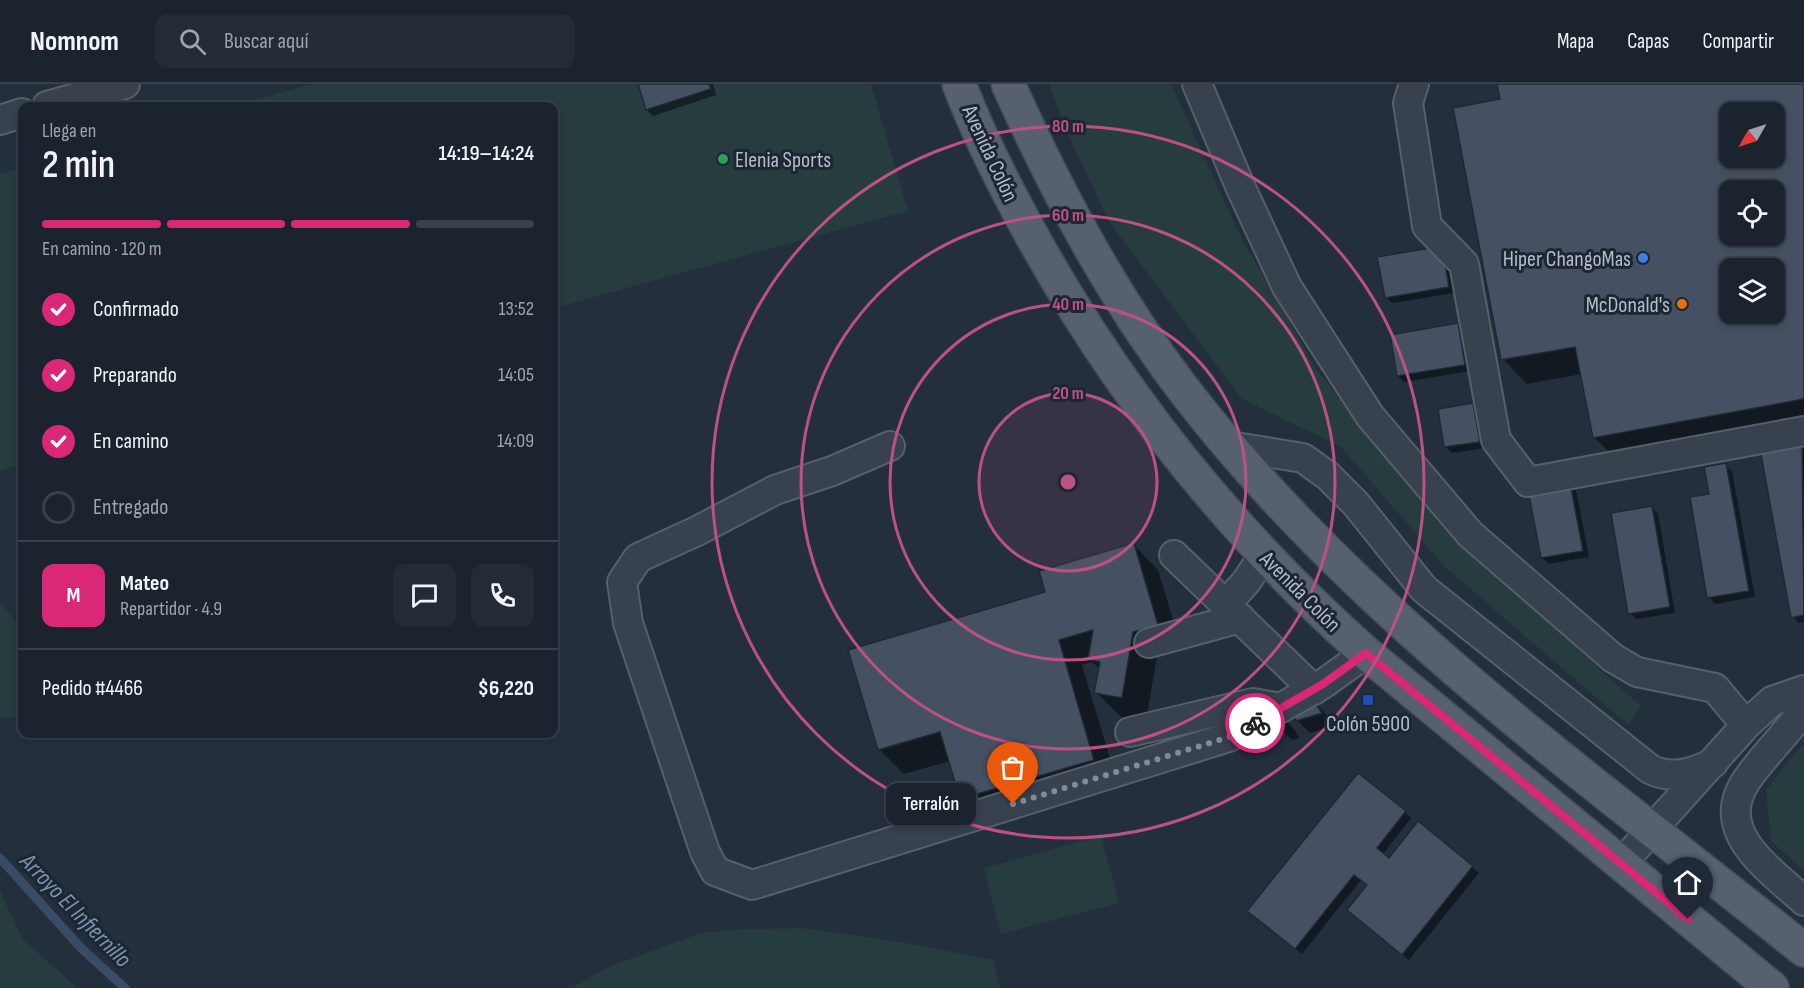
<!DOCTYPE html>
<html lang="es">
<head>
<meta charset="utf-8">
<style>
  body { margin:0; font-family:"Sofia Sans Condensed",sans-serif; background:#242b36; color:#f1f3f6; height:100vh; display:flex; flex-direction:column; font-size:22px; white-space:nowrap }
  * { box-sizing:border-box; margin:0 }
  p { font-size:20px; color:#a0a4aa }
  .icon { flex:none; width:33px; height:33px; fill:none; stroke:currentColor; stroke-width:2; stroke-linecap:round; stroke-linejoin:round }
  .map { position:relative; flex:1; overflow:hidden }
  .side { position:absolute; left:18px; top:18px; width:540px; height:636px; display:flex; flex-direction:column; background:#1b232e; border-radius:12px; box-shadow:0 3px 9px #0003,0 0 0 2px #39404a }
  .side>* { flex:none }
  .needle { width:39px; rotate:231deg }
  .controls { position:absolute; left:1719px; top:18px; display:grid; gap:12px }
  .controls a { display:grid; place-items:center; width:66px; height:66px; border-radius:12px; background:#1b232e; box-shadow:0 3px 9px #0003,0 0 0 2px #39404a; font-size:30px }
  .pin { position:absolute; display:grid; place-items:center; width:51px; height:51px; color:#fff; margin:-62px -26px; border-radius:50% 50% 50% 0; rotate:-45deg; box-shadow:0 0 6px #0007 }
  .pin .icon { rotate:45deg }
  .courier { position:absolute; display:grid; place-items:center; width:60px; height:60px; margin:-30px; border:4px solid #db2777; border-radius:50%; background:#fff; color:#222; box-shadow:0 2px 8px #0007 }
  .bubble { position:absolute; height:42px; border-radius:12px; background:#1b232e; box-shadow:0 3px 9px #0003,0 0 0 2px #39404a; font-size:20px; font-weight:600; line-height:42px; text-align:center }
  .overview em { font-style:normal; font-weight:600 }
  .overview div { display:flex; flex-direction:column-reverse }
  .overview { display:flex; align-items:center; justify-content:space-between; height:102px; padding:0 24px }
  h1 { font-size:39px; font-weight:600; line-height:45px }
  .bar { display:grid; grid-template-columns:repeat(4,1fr); gap:9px 6px; align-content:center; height:72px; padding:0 24px }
  .bar i { height:8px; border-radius:4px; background:#39404a }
  .bar .active { background:#db2777 }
  .bar p { grid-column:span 4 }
  .line { display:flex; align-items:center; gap:15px; padding:0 24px; border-top:2px solid #39404a }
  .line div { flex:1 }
  .round { display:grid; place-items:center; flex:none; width:63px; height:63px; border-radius:12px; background:#242b36 }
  ol { padding:0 24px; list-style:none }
  li { display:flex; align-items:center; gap:18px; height:66px }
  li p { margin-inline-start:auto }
  li .icon { padding:6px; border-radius:50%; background:#db2777; color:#fff; stroke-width:4 }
  li:last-child { color:#a0a4aa }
  li i { width:33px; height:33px; border:3px solid #39404a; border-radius:50% }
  header { display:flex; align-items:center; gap:36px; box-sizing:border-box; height:84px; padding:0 30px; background:#1b232e; border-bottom:2px solid #39404a }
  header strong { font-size:28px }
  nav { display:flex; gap:33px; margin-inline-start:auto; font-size:21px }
  .search { width:420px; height:54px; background:#242b36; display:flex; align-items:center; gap:15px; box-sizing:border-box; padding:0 21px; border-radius:12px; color:#a0a4aa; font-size:22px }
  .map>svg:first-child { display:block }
  .green { fill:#263c3f }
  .shadow { fill:#0007; fill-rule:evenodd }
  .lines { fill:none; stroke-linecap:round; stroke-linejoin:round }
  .stream { stroke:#394c67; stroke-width:9 }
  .building { fill:#455162; stroke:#1f2835; stroke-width:1.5; fill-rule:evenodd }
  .minor-casing { stroke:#565f6c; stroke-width:32 }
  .major-casing { stroke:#414a57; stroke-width:36 }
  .minor { stroke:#38414e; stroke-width:28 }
  .major { stroke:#56606e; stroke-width:33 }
  .done { stroke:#828b98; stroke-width:6; stroke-dasharray:0 10.8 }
  .route { stroke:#db2777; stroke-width:8 }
  .ring { fill:none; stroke:#bd5182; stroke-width:3 }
  .leisure-dot { fill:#2e9e5b; stroke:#1d2633; stroke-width:2 }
  .shop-dot { fill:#3f7fe0; stroke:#1d2633; stroke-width:2 }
  .food-dot { fill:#e8710a; stroke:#1d2633; stroke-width:2 }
  .transit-dot { fill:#1a4fb4; stroke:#1d2633; stroke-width:2 }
  .labels { text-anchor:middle; stroke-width:6; stroke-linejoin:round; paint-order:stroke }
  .street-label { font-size:22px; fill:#b4bcc9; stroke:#1d2633 }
  .poi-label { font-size:22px; fill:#b4bcc9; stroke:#1d2633; text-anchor:end }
  .water-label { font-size:24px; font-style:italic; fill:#7c92b1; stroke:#1d2633 }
  .centre { fill:#bd5182; stroke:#1d2633; stroke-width:3 }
  .ring-label { font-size:18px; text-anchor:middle; font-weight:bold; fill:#bd5182; stroke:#1d2633; stroke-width:6; stroke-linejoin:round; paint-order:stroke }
</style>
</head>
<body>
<header>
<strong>Nomnom</strong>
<div class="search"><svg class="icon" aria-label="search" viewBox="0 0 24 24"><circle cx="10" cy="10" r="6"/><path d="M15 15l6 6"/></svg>Buscar aquí</div>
<nav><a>Mapa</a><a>Capas</a><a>Compartir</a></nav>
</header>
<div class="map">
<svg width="1804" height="904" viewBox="0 0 1804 904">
  <rect width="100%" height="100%" fill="#242f3e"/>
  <path class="green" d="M312,0H871L908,127L554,224V22H234Z
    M1049,0H1171L1239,149L1316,285L1446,447L1641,622L1628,641L1444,482L1341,363L1242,315L1110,139L1072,60Z
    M22,84V380L0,387V90Z
    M0,518L22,545V632L0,634Z
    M1804,662V787L1771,757L1766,706L1800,663Z
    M1101,752L1119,819L1001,850L984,784Z
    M0,807L22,854L77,904H0Z
    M804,844L906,859L994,876L1000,904H572L608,883L701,849L745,845Z"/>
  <path class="shadow" d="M639,0H713L716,11L653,32L647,26Z
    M1498,0H1804V343L1619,378L1594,353L1582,290L1527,300L1503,275L1501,16ZM1730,28H1774V74H1730ZM1730,106H1774V152H1730ZM1730,184H1774V230H1730Z
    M1448,170L1455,209L1392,219L1386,213Z
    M1457,241L1464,247L1470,287L1404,298L1398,292Z
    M1473,321L1479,327L1485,364L1452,369L1445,362Z
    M1804,361V538L1799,539L1793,533L1762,366Z
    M1725,381L1732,387L1755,513L1715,520L1709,513Z
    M1570,400L1576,406L1589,473L1549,480L1542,474Z
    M1652,424L1658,430L1675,529L1636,535L1630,529Z
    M1134,461L1158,486L1182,565L1157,572L1146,637L1121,633L1096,608L1100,585L1092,578L1082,581L1118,701L986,739L961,715L950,677L904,690L879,665L1047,509Z
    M1311,615L1324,628L1334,642L1310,649L1297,636Z
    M1282,633L1295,646L1299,654L1292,656L1279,643L1277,635Z
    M1405,728L1411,734L1383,770L1390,776L1418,739L1479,789L1409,876L1355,832L1368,802L1361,796L1302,870L1255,833Z"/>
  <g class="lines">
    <path class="stream" d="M0,774L81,864L125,904"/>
  </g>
  <path class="building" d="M638,0H709L711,5L646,26Z
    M1497,0H1804V315L1593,354L1575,263L1501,276L1453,24L1500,15ZM1730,28H1774V74H1730ZM1730,106H1774V152H1730ZM1730,184H1774V230H1730Z
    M1442,162L1449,203L1385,214L1377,173Z
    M1458,239L1465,281L1397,292L1390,251Z
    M1473,319L1480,358L1444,363L1438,325Z
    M1802,357L1804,531L1791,534L1760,365Z
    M1726,379L1749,507L1707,514L1690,413L1709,410L1704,383Z
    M1570,398L1583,467L1541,474L1528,406Z
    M1652,422L1670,523L1628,530L1611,429Z
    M1134,459L1158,541L1133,548L1122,614L1094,609L1100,578L1088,575L1093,546L1059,556L1094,676L960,715L940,648L878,666L848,566L1045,508L1039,487Z
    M1311,613L1322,629L1296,637L1290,620Z
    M1358,689L1406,727L1377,764L1389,774L1418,737L1473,782L1402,871L1347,826L1367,801L1354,791L1295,865L1247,827Z"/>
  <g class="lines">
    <defs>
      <path id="minor" d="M1197,0L1240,102L1287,203L1370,332L1470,450L1613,574L1637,588L1715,604L1746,641
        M1414,0L1408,19L1427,142L1464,180L1496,356L1528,398L1804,347
        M47,22L125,0
        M0,36L22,29
        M890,362L832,387L775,406L697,447L638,474L622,498L628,539L705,768L715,787L752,801L1229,653L1323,600L1366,569
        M1229,362L1303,374L1328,392L1356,420L1424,505L1650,685C1671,696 1693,689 1713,679
        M1174,471L1314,606
        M1226,520L1246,498L1264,471
        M1149,559L1240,534
        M1804,625C1788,648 1768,667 1751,690C1708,745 1766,782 1804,817
        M1130,648L1253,619L1281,624
        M1621,780L1746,641L1772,617L1804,606"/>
      <path id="major" d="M959,0C979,52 1005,103 1032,152C1120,311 1230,448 1366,569L1772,904
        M1008,0C1061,117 1121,229 1202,329C1370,539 1596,699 1804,866"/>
    </defs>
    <use href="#minor" class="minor-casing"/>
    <use href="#major" class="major-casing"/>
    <use href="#minor" class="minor"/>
    <use href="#major" class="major"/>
  </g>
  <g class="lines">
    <path class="done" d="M1013,720L1229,653L1255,639"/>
    <path class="route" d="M1255,639L1323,600L1366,569L1688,835"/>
  </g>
  <circle cx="1068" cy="398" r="89" fill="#bd5182" fill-opacity=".12"/>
  <g class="ring">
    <circle cx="1068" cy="398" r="89"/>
    <circle cx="1068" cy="398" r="178"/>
    <circle cx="1068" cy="398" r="267"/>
    <circle cx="1068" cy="398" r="356"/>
  </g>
  <circle class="leisure-dot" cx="723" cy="75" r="6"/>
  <circle class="shop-dot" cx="1643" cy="174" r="6"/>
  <circle class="food-dot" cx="1682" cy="220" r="6"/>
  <rect class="transit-dot" x="1362" y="610" width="12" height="12" rx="3"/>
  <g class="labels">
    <g class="street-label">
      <text transform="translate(991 69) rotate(65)" y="8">Avenida Colón</text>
      <text transform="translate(1301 507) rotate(45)" y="8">Avenida Colón</text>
    </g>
    <g class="poi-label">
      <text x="735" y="83" text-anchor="start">Elenia Sports</text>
      <text x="1631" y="182">Hiper ChangoMas</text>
      <text x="1670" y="228">McDonald's</text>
      <text x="1368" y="647" text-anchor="middle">Colón 5900</text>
    </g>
    <g class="water-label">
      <text transform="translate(76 826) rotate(46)" y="8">Arroyo El Infiernillo</text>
    </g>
  </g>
  <circle cx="1068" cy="398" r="9" class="centre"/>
  <g class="ring-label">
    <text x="1068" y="48">80 m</text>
    <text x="1068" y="137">60 m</text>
    <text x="1068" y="226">40 m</text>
    <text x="1068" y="315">20 m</text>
  </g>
</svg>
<div class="controls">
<a><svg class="needle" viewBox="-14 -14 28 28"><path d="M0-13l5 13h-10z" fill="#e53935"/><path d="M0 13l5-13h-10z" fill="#a0a4aa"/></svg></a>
<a><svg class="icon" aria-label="locate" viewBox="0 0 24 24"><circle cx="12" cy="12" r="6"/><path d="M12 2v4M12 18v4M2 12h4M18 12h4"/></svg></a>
<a><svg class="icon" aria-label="layers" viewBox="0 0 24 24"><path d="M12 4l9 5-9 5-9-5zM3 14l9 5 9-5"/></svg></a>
</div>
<div class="pin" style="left:1013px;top:720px;background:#ea580c"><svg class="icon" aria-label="bag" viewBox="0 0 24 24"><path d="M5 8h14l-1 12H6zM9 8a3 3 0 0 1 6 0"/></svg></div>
<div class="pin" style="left:1688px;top:835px;background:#1f2937"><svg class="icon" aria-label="home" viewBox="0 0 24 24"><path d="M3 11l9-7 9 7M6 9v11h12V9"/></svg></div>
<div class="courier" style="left:1255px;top:639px"><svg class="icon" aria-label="bike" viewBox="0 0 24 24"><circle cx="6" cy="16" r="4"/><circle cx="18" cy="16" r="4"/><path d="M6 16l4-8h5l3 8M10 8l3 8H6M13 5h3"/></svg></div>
<div class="bubble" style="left:886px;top:699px;width:90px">Terralón</div>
<section class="side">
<div class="overview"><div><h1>2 min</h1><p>Llega en</p></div><em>14:19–14:24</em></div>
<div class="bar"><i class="active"></i><i class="active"></i><i class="active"></i><i></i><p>En camino · 120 m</p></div>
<ol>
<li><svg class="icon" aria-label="check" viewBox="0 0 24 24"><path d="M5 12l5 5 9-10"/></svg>Confirmado<p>13:52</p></li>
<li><svg class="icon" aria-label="check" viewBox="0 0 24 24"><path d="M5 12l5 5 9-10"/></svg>Preparando<p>14:05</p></li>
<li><svg class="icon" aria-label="check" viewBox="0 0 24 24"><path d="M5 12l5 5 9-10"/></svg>En camino<p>14:09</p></li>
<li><i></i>Entregado</li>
</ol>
<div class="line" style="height:108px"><b class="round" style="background:#db2777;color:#fff">M</b><div><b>Mateo</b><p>Repartidor · 4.9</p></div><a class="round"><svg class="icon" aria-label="chat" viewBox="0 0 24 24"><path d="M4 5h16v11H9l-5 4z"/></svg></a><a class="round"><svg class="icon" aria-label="phone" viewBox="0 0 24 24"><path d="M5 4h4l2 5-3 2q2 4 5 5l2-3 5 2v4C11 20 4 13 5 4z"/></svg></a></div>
<div class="line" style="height:78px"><div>Pedido #4466</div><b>$6,220</b></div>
</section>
</div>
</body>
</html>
